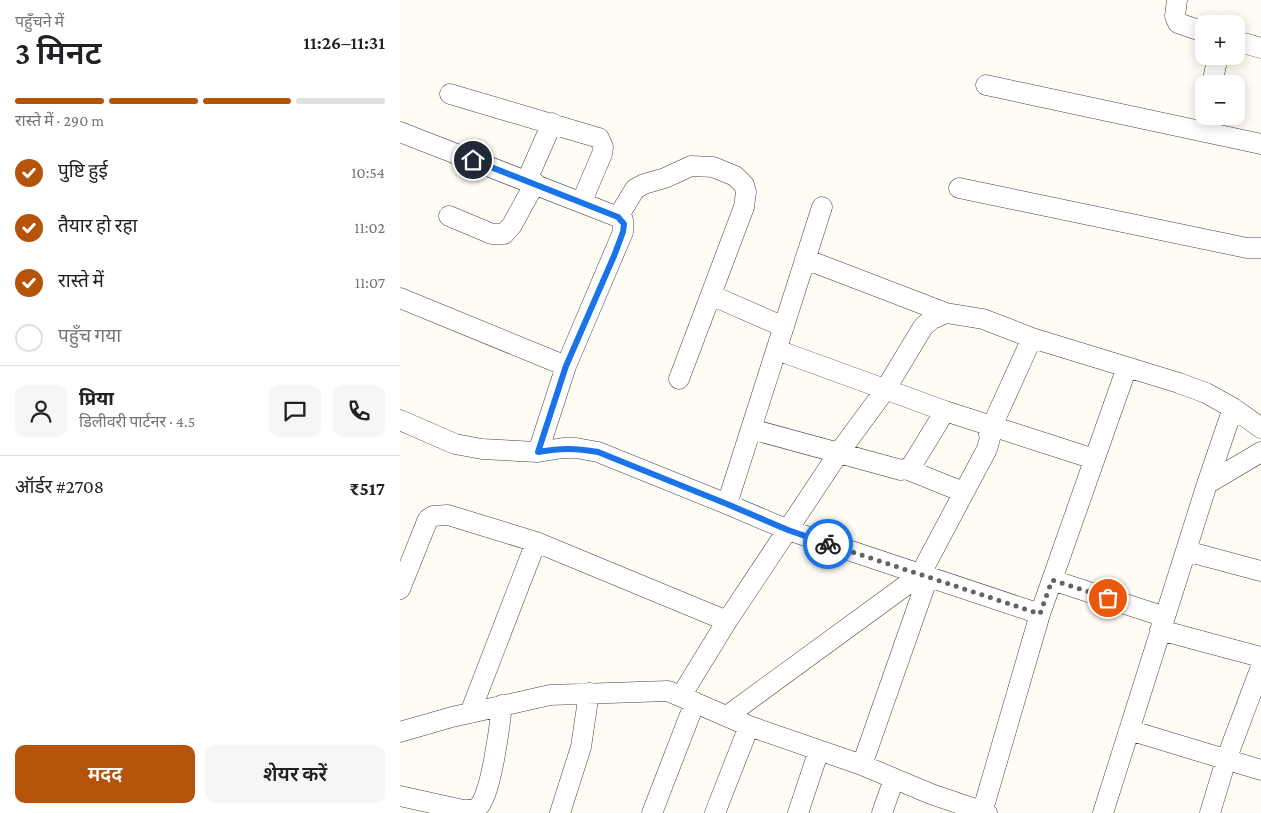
<!DOCTYPE html>
<html lang="hi">
<head>
<meta charset="utf-8">
<style>
  body { margin:0; font-family:"Crimson Pro","Noto Sans Devanagari",serif; background:#f6f6f6; color:#202124; height:100vh; display:flex; flex-direction:column; font-size:19px; white-space:nowrap }
  * { box-sizing:border-box; margin:0 }
  p { font-size:16px; color:#757577 }
  .icon { flex:none; width:28px; height:28px; fill:none; stroke:currentColor; stroke-width:2; stroke-linecap:round; stroke-linejoin:round }
  .map { position:relative; flex:1; overflow:hidden }
  .sheet { display:flex; flex-direction:column; background:#fff; width:400px }
  .sheet>* { flex:none }
  .tools { position:absolute; left:795px; top:15px; display:grid; gap:10px }
  .tools a { display:grid; place-items:center; width:50px; height:50px; border-radius:10px; background:#fff; box-shadow:0 2px 12px #0003; font-size:25px }
  .pin { position:absolute; display:grid; place-items:center; width:42px; height:42px; color:#fff; margin:-21px; border:2px solid #fff; border-radius:50%; box-shadow:0 1px 5px #0007 }
  .courier { position:absolute; display:grid; place-items:center; width:50px; height:50px; margin:-25px; border:4px solid #1a73e8; border-radius:50%; background:#fff; color:#222; box-shadow:0 1px 6px #0007 }
  .summary em { font-style:normal; font-weight:600 }
  .summary div { display:flex; flex-direction:column-reverse }
  .summary { display:flex; align-items:center; justify-content:space-between; height:85px; padding:0 15px }
  h1 { font-size:32px; font-weight:600; line-height:38px }
  .bar { display:grid; grid-template-columns:repeat(4,1fr); gap:8px 5px; align-content:center; height:60px; padding:0 15px }
  .bar i { height:6px; border-radius:4px; background:#e0e0e0 }
  .bar .active { background:#b45309 }
  .bar p { grid-column:span 4 }
  .line { display:flex; align-items:center; gap:12px; padding:0 15px; border-top:1px solid #e0e0e0 }
  .line div { flex:1 }
  .round { display:grid; place-items:center; flex:none; width:52px; height:52px; border-radius:10px; background:#f6f6f6 }
  ol { padding:0 15px; list-style:none }
  li { display:flex; align-items:center; gap:15px; height:55px }
  li p { margin-inline-start:auto }
  li .icon { padding:5px; border-radius:50%; background:#b45309; color:#fff; stroke-width:4 }
  li:last-child { color:#757577 }
  li i { width:28px; height:28px; border:2px solid #e0e0e0; border-radius:50% }
  .action { display:flex; gap:10px; margin-top:auto; padding:10px 15px }
  .action a { flex:1; height:58px; border-radius:10px; background:#b45309; color:#fff; font-size:20px; font-weight:600; line-height:58px; text-align:center }
  .action a+a { background:#f6f6f6; color:#202124 }
  main { display:flex; flex:1; min-height:0 }
  .map>svg:first-child { display:block }
  .lines { fill:none; stroke-linecap:round; stroke-linejoin:round }
  .minor-casing { stroke:#434343; stroke-width:21 }
  .minor { stroke:#fff; stroke-width:20 }
  .done { stroke:#636360; stroke-width:5; stroke-dasharray:0 9 }
  .route { stroke:#1a73e8; stroke-width:6 }
</style>
</head>
<body>
<main>
<section class="sheet">
<div class="summary"><div><h1>3 मिनट</h1><p>पहुँचने में</p></div><em>11:26–11:31</em></div>
<div class="bar"><i class="active"></i><i class="active"></i><i class="active"></i><i></i><p>रास्ते में · 290 m</p></div>
<ol>
<li><svg class="icon" aria-label="check" viewBox="0 0 24 24"><path d="M5 12l5 5 9-10"/></svg>पुष्टि हुई<p>10:54</p></li>
<li><svg class="icon" aria-label="check" viewBox="0 0 24 24"><path d="M5 12l5 5 9-10"/></svg>तैयार हो रहा<p>11:02</p></li>
<li><svg class="icon" aria-label="check" viewBox="0 0 24 24"><path d="M5 12l5 5 9-10"/></svg>रास्ते में<p>11:07</p></li>
<li><i></i>पहुँच गया</li>
</ol>
<div class="line" style="height:90px"><a class="round"><svg class="icon" aria-label="person" viewBox="0 0 24 24"><circle cx="12" cy="8" r="4"/><path d="M4 21q1-7 8-7t8 7"/></svg></a><div><b>प्रिया</b><p>डिलीवरी पार्टनर · 4.5</p></div><a class="round"><svg class="icon" aria-label="chat" viewBox="0 0 24 24"><path d="M4 5h16v11H9l-5 4z"/></svg></a><a class="round"><svg class="icon" aria-label="phone" viewBox="0 0 24 24"><path d="M5 4h4l2 5-3 2q2 4 5 5l2-3 5 2v4C11 20 4 13 5 4z"/></svg></a></div>
<div class="line" style="height:65px"><div>ऑर्डर #2708</div><b>₹517</b></div>
<div class="action"><a>मदद</a><a>शेयर करें</a></div>
</section>
<div class="map">
<svg width="861" height="813" viewBox="0 0 861 813">
  <rect width="100%" height="100%" fill="#fefcf4"/>
  <g class="lines">
    <defs>
      <path id="minor" d="M777,0L775,16L778,23L804,32
        M836,41L861,48
        M812,84L818,56
        M586,85L861,144
        M50,94L199,138L203,147L202,154L182,201
        M0,132L218,217L223,220V232L166,366
        M127,180L152,123
        M559,188L847,248H861
        M49,216L92,234H104L112,225L135,183
        M218,217L235,189L244,184L265,178L291,166L313,167L335,176L344,185L346,192L344,207L279,379
        M405,259L546,313
        M311,295L384,327
        M0,298L166,366L138,452
        M377,350L545,411L694,459
        M0,420L55,444L82,449L138,452L163,448H176L198,452L327,504L388,530L640,614
        M592,426L632,338
        M351,429L501,470L506,469L512,465L545,411
        M506,469L563,492
        M807,484L861,452
        M327,504L422,207
        M786,551L861,571
        M652,580L765,617
        M0,589L28,519L33,516L48,515L136,542L327,621
        M760,630L861,657
        M281,696L327,621L438,454L485,390L523,327L532,319L546,313L583,319L632,338L779,383L806,393L833,408L861,428
        M70,713L136,542
        M327,716L520,575L587,449L590,438L587,425
        M729,730L861,770
        M0,732L52,717L150,695L268,691L349,726L462,765L531,794L587,813
        M462,765L528,577
        M0,796L63,810C68,810 73,811 78,807C91,797 100,724 102,705
        M160,813L181,747L189,693
        M252,813L295,702
        M315,813L349,726
        M398,813L419,750
        M482,813L494,779
        M582,813L640,614L727,367
        M703,813L807,484L833,408
        M810,813L826,760L861,667"/>
    </defs>
    <use href="#minor" class="minor-casing"/>
    <use href="#minor" class="minor"/>
  </g>
  <g class="lines">
    <path class="done" d="M428,544L640,614L652,580L708,598"/>
    <path class="route" d="M73,160L218,217L224,224L223,232L214,256L166,366L138,452C161,448 175,448 198,452L327,504L388,530L428,544"/>
  </g>
</svg>
<div class="tools">
<a>+</a>
<a>−</a>
</div>
<div class="pin" style="left:708px;top:598px;background:#ea580c"><svg class="icon" aria-label="bag" viewBox="0 0 24 24"><path d="M5 8h14l-1 12H6zM9 8a3 3 0 0 1 6 0"/></svg></div>
<div class="pin" style="left:73px;top:160px;background:#1f2937"><svg class="icon" aria-label="home" viewBox="0 0 24 24"><path d="M3 11l9-7 9 7M6 9v11h12V9"/></svg></div>
<div class="courier" style="left:428px;top:544px"><svg class="icon" aria-label="bike" viewBox="0 0 24 24"><circle cx="6" cy="16" r="4"/><circle cx="18" cy="16" r="4"/><path d="M6 16l4-8h5l3 8M10 8l3 8H6M13 5h3"/></svg></div>
</div>
</main>
</body>
</html>
